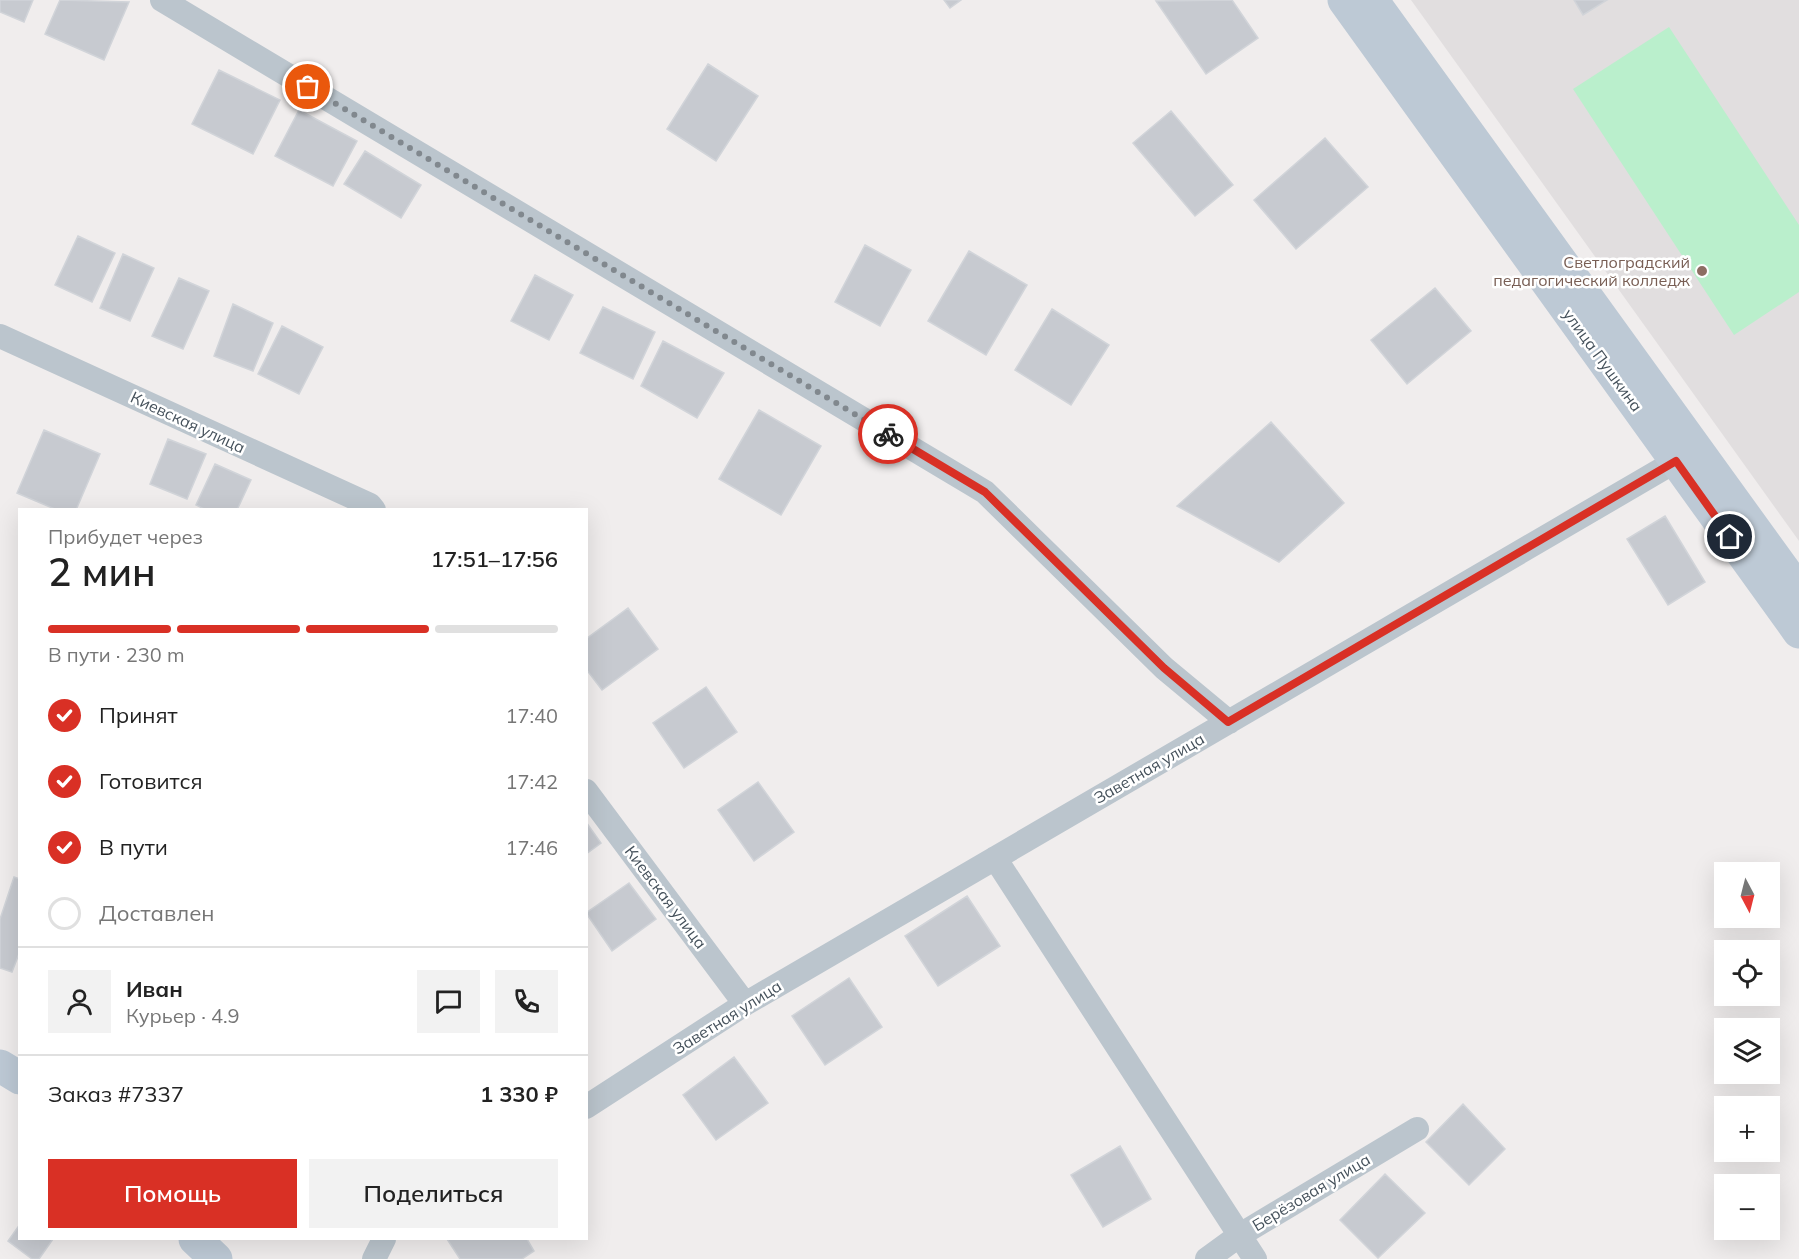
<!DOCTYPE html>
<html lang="ru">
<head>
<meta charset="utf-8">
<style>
  body { margin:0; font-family:Mulish,sans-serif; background:#f2f2f2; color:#222; height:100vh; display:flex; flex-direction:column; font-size:22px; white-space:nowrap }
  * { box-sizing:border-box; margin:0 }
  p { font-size:20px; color:#767676 }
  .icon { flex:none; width:33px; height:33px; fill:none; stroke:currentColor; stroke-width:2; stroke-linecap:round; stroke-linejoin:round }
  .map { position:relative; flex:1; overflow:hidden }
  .details { position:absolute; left:18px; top:508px; width:570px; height:732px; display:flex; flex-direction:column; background:#fff; border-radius:0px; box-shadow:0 6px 24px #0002 }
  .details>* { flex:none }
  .needle { width:39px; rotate:173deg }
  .controls { position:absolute; left:1714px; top:862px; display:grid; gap:12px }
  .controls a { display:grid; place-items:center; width:66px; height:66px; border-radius:0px; background:#fff; box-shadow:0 6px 24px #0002; font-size:30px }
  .pin { position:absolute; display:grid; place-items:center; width:51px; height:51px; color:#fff; margin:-26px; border:3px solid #fff; border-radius:50%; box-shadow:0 2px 6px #0007 }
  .courier { position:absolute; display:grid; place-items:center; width:60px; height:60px; margin:-30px; border:4px solid #d93025; border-radius:50%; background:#fff; color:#222; box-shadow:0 2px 8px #0007 }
  .headline em { font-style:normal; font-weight:600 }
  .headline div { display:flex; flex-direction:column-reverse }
  .headline { display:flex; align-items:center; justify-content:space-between; height:102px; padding:0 30px }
  h1 { font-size:39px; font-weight:600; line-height:45px }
  .bar { display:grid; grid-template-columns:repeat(4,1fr); gap:9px 6px; align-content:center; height:72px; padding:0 30px }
  .bar i { height:8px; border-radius:4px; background:#e0e0e0 }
  .bar .current { background:#d93025 }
  .bar p { grid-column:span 4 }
  .line { display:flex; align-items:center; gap:15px; padding:0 30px; border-top:2px solid #e0e0e0 }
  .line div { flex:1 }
  .round { display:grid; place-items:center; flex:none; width:63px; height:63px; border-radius:0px; background:#f2f2f2 }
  ol { padding:0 30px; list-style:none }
  li { display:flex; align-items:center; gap:18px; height:66px }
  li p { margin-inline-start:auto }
  li .icon { padding:6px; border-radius:50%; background:#d93025; color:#fff; stroke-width:4 }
  li:last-child { color:#767676 }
  li i { width:33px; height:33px; border:3px solid #e0e0e0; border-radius:50% }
  .button { display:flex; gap:12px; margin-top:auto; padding:12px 30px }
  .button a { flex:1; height:69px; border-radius:0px; background:#d93025; color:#fff; font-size:24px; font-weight:600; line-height:69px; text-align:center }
  .button a+a { background:#f2f2f2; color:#222 }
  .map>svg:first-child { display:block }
  .education { fill:#e1dedf }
  .green { fill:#baefcc }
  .building { fill:#c7cad0; stroke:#d1d4d9; stroke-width:1.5 }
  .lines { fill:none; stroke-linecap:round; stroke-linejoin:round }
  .street { stroke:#bbc5cd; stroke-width:24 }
  .secondary { stroke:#bdc9d5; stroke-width:33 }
  .done { stroke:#81888e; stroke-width:6; stroke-dasharray:0 10.8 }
  .route { stroke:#d93025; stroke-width:8 }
  .education-dot { fill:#8d6e63; stroke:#fff; stroke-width:2 }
  .labels { text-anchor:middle; stroke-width:5; stroke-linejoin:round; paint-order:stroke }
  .education-label { font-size:16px; fill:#785e54; stroke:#fff; text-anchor:end }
  .street-label { font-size:16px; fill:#45515b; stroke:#fff }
</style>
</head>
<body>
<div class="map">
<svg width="1799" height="1259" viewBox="0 0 1799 1259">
  <rect width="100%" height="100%" fill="#f0eded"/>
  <path class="education" d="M1411,0H1799V541Z"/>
  <path class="green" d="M1669,27L1799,225V292L1734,335L1573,89Z"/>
  <path class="building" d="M0,0H33L24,22L0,12Z
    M60,0L129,2L104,60L45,34Z
    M944,0H961L950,8Z
    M1232,0L1258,38L1206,74L1156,1Z
    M1574,0H1607L1583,15Z
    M708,64L758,96L716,161L667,129Z
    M219,70L280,100L253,154L192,124Z
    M299,110L357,141L333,186L275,156Z
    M1171,111L1233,185L1195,216L1133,143Z
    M1325,138L1368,187L1296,249L1254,200Z
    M365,151L421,185L401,218L344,184Z
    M78,236L115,253L92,302L55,285Z
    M865,245L911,270L880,326L835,302Z
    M969,251L1027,285L986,355L928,321Z
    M123,254L154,268L130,321L100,308Z
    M535,275L573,295L549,340L511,321Z
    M179,278L209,291L183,349L152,336Z
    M1435,288L1471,331L1407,384L1371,340Z
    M233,304L273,323L253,371L214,356Z
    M603,307L655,332L633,379L580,353Z
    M1052,309L1109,345L1071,405L1015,370Z
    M282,326L323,347L299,394L258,374Z
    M663,341L724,373L697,418L641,386Z
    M759,410L821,446L781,515L719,479Z
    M1271,422L1344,503L1279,562L1177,506Z
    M44,430L100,454L76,510H57L17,493Z
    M168,439L206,454L187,499L150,484Z
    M215,464L251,480L237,510H206L196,505Z
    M1665,516L1705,582L1668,605L1627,539Z
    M628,608L658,649L602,690L586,669V639Z
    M706,687L737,732L684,768L653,723Z
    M758,782L794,832L754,861L718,810Z
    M586,822L601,843L586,854Z
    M14,877L20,879V951L12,972L0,968V919Z
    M629,883L656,919L612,951L586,913Z
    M967,896L1000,946L938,986L905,936Z
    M849,978L882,1027L825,1065L792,1016Z
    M734,1057L768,1103L716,1140L683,1095Z
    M1463,1104L1505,1149L1469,1185L1426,1142Z
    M1120,1146L1151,1199L1103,1227L1071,1175Z
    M1385,1174L1425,1213L1378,1258L1340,1220Z
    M20,1224V1239H53L39,1259H32L8,1241Z
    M447,1239H527L534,1251L522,1259H460Z"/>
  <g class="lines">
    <path class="street" d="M162,0L985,492L1164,668L1229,722
      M0,336L370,505L374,510
      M586,791L745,1004
      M995,858L1255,1259
      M586,1107L745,1004L1676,461
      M374,1259L384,1239
      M1207,1259L1240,1235L1417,1129"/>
    <path class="secondary" d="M1344,0L1799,632
      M1372,0L1799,591
      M0,1066L20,1078
      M195,1239L216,1259"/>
  </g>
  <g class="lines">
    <path class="done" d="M308,87L888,434"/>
    <path class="route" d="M888,434L985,492L1164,668L1228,722L1676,461L1730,537"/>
  </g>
  <circle class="education-dot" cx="1702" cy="271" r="6"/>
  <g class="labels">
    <g class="education-label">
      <text x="1690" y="268">Светлоградский<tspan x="1690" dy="18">педагогический колледж</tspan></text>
    </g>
    <g class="street-label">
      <text transform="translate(1603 360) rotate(54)" y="6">улица Пушкина</text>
      <text transform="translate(188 422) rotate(25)" y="6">Киевская улица</text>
      <text transform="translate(1149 768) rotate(-30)" y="6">Заветная улица</text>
      <text transform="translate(666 897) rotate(53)" y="6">Киевская улица</text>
      <text transform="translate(727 1017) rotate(-32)" y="6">Заветная улица</text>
      <text transform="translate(1311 1192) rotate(-31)" y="6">Берёзовая улица</text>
    </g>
  </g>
</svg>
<div class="controls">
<a><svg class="needle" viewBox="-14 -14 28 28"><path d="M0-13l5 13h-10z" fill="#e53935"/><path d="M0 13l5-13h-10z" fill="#767676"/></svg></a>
<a><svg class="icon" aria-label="locate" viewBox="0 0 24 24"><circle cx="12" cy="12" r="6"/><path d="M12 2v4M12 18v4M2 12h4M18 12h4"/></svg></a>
<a><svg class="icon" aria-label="layers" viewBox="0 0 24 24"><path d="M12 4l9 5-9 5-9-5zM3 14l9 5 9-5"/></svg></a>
<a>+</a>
<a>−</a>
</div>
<div class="pin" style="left:308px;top:87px;background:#ea580c"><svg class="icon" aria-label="bag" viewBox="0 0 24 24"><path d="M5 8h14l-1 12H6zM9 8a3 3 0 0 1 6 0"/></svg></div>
<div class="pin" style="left:1730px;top:537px;background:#1f2937"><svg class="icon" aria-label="home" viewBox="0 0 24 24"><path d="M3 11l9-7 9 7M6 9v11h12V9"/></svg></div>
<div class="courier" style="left:888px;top:434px"><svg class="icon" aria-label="bike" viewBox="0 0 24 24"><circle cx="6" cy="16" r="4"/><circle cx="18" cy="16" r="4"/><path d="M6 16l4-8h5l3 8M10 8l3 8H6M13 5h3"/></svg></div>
<section class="details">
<div class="headline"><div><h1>2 мин</h1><p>Прибудет через</p></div><em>17:51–17:56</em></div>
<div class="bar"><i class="current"></i><i class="current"></i><i class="current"></i><i></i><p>В пути · 230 m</p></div>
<ol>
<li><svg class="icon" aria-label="check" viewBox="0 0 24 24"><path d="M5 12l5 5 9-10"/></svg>Принят<p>17:40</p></li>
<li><svg class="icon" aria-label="check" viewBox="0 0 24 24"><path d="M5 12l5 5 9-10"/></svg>Готовится<p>17:42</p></li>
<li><svg class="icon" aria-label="check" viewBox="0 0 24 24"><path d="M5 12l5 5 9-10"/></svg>В пути<p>17:46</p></li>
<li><i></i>Доставлен</li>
</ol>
<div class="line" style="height:108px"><a class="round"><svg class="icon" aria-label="person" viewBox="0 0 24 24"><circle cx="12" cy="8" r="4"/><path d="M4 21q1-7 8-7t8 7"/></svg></a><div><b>Иван</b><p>Курьер · 4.9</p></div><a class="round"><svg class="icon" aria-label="chat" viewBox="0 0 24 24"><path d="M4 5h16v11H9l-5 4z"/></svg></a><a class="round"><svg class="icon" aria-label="phone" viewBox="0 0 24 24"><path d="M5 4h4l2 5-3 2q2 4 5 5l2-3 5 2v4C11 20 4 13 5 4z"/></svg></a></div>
<div class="line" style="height:78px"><div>Заказ #7337</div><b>1 330 ₽</b></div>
<div class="button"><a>Помощь</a><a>Поделиться</a></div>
</section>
</div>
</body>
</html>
